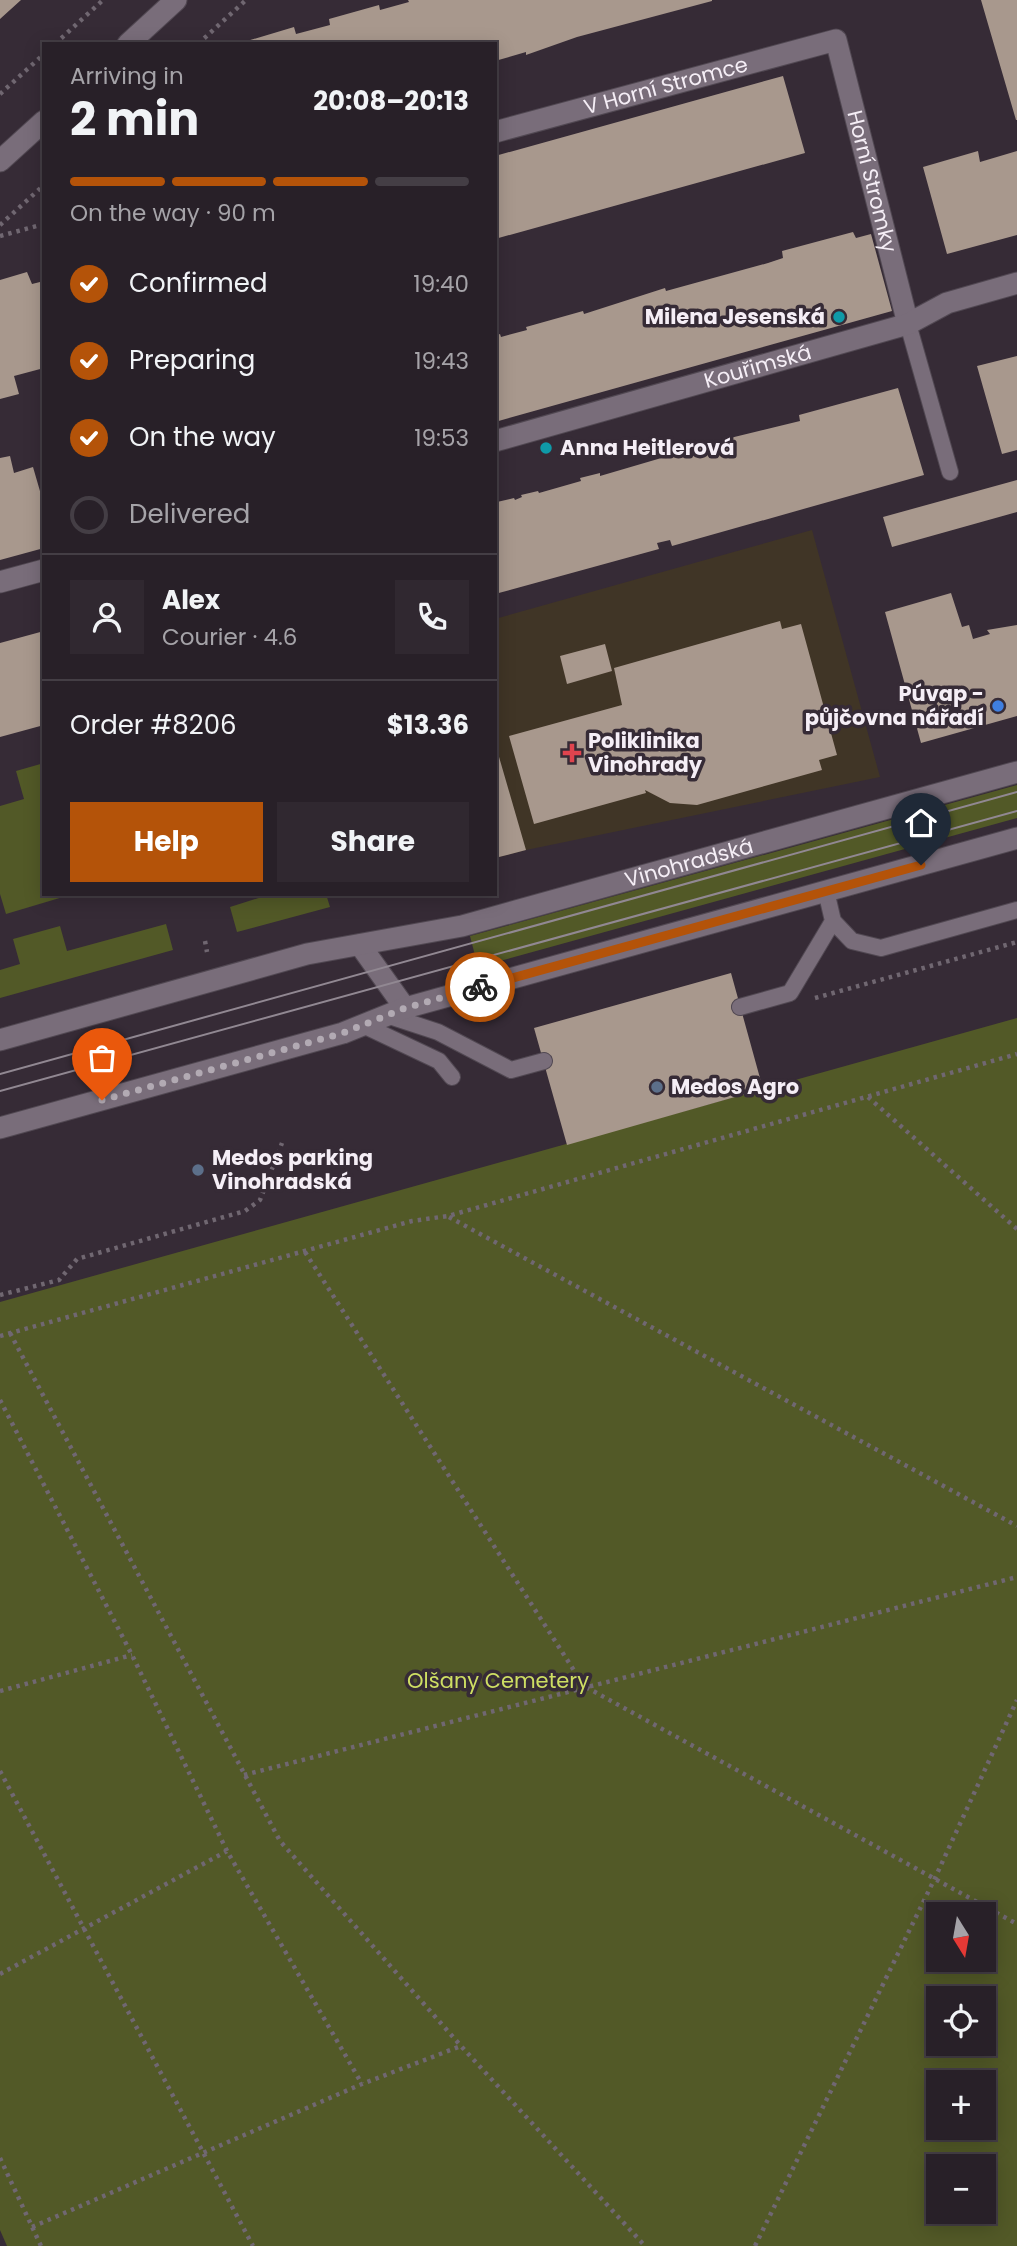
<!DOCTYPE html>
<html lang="en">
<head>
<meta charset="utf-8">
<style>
  body { margin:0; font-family:Poppins,sans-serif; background:#302830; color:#f1f3f6; height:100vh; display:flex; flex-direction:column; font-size:26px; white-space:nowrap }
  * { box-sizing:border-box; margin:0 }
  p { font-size:23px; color:#a5a3a8 }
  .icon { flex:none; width:38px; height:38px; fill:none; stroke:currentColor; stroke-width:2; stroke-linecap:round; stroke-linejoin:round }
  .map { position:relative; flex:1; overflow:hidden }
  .drawer { position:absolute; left:42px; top:42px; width:455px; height:854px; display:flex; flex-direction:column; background:#282028; border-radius:0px; box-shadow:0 4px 18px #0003,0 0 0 2px #443e45 }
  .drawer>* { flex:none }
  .needle { width:46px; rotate:169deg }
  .tools { position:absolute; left:926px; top:1902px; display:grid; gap:14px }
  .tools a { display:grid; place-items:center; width:70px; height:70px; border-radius:0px; background:#282028; box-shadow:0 4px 18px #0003,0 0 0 2px #443e45; font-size:35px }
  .pin { position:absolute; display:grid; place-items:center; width:60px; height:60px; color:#fff; margin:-72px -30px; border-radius:50% 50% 50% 0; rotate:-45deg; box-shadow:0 0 7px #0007 }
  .pin .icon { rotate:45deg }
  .courier { position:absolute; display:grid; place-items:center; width:70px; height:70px; margin:-35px; border:5px solid #b45309; border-radius:50%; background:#fff; color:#222; box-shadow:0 2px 9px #0007 }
  .summary em { font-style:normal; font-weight:700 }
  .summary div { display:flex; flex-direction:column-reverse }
  .summary { display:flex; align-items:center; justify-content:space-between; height:119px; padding:0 28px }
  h1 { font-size:46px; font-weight:700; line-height:52px }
  .bar { display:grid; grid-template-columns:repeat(4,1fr); gap:10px 7px; align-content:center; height:84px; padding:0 28px }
  .bar i { height:9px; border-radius:5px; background:#443e45 }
  .bar .on { background:#b45309 }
  .bar p { grid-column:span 4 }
  .line { display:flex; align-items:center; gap:18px; padding:0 28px; border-top:2px solid #443e45 }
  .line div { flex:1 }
  .round { display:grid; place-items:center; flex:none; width:74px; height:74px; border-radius:0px; background:#302830 }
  ol { padding:0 28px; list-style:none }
  li { display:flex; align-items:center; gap:21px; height:77px }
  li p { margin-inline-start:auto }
  li .icon { padding:7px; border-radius:50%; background:#b45309; color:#fff; stroke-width:4 }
  li:last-child { color:#a5a3a8 }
  li i { width:38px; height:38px; border:4px solid #443e45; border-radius:50% }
  .button { display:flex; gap:14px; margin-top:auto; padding:14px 28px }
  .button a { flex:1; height:80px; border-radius:0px; background:#b45309; color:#fff; font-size:28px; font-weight:700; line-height:80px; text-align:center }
  .button a+a { background:#302830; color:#f1f3f6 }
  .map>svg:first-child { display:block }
  .commercial { fill:#403526 }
  .green { fill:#525927; fill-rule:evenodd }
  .building { fill:#a8988d }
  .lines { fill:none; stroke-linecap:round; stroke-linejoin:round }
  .lane-casing { stroke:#514852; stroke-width:18 }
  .street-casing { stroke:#514852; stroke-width:23 }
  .secondary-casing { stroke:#514852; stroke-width:23 }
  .path { stroke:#706771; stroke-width:4.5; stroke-dasharray:3.5 5; stroke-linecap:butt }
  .lane { stroke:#796d7a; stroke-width:16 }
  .street { stroke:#796d7a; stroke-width:21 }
  .secondary { stroke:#796d7a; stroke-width:21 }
  .tram { stroke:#918892; stroke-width:2 }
  .done { stroke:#b2aab3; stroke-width:7; stroke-dasharray:0 12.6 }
  .route { stroke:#b45309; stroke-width:9 }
  .culture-dot { fill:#0f9aa8; stroke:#362b36; stroke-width:2.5 }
  .shop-dot { fill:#3f7fe0; stroke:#362b36; stroke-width:2.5 }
  .health-dot { fill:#e0444e; stroke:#362b36; stroke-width:2.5 }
  .service-dot { fill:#5c6f8a; stroke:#362b36; stroke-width:2.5 }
  .labels { text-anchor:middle; stroke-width:7; stroke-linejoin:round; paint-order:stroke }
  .street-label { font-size:21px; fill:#f5eef6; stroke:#362b36 }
  .poi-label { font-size:21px; font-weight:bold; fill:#f5eef6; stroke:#362b36; text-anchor:start }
  .park-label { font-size:21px; fill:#cede63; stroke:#362b36 }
</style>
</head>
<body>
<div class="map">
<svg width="1017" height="2246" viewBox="0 0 1017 2246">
  <rect width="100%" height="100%" fill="#362b36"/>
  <path class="commercial" d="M812,530L880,777L526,850L495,858V619Z"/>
  <path class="green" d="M44,763V894H62L63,897L6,914L0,894V806L24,799L16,771Z
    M1017,785V818L478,967L470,936Z
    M271,894H326L330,907L237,932L230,907Z
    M166,924L173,950L0,998V970L20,964L13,939L60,926L67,951Z
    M1017,1018V2246H7L0,2230V1302ZM938,1914H984V1960H938ZM938,1998H984V2044H938ZM938,2082H984V2128H938ZM938,2166H984V2212H938Z"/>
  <path class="building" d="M0,0H21L0,19Z
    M408,0H712V1L577,37L526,55V52L495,61V44H237L294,27L296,34L330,25L329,19L379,5L380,10L409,2Z
    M981,0H1017V120H1016Z
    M783,76L805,153L495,239V156Z
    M978,151L980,162L1017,151V235L947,254L923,167Z
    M853,232L856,238L871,234L892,311L495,422V336L500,334L501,337L527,330L526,327L583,311L584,314L665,288L666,291L768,263L783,258L782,251Z
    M27,272L32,284L44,281V368L14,376L19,394L0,399V280Z
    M1017,356V450L1002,454L977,366Z
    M898,388L924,475L672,546L670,540L657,543L659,549L495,594L497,502L514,498L515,500L522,497L521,495L538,491L539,493L581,481L580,478L600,473V476L726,439L800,421L799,415Z
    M10,456L14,473L33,467L44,505V548L0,560V458Z
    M1017,480V512L892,547L883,517Z
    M951,593L962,627L969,625L973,639L990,634L987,630L1017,625V716L921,743L885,612Z
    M780,621L782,629L801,624L837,755L819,760L822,770L697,805L670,803L645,790L646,793L534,824L509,736L622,705L614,668Z
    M44,631V725L0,737V643Z
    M605,644L612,671L567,684L560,656Z
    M495,743L526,850L495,858Z
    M731,973L763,1089L567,1145L534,1028Z"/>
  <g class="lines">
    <defs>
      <path id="lane" d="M908,324L950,472
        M833,921L852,941L881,948L1017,910
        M740,1007L790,993L833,921L826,891
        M386,1015L438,1032L511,1070L544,1061
        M363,1025L439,1061L452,1077"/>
      <g id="street">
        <path id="s1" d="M495,132L836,40L908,324"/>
        <path id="s2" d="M495,441L908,324L947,303L1017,283"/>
        <path d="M0,582L44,570"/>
      </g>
      <g id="secondary">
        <path d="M128,44L176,0"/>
        <path d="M0,161L44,121"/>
        <path d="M360,945L405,1008"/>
        <path id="s3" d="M0,1040L307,954L462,926L1017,772"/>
        <path d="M0,1128L343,1033L405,1008L1017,838"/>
      </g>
    </defs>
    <use href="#lane" class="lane-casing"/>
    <use href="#street" class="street-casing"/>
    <use href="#secondary" class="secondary-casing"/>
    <path class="path" d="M55,44L103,0
      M198,44L246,0
      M0,94L44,54
      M0,225L44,185
      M0,236L44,224
      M390,894L392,900
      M205,941L207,952
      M815,998L1017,942
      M868,1097L1017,1229
      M449,1217L1017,1526
      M305,1252L584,1686L1017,1924
      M0,1295L59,1280L77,1259L245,1211L260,1200L282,1143
      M10,1333L280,1841L461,2046L645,2246
      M0,1336L412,1221L448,1216L1017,1054
      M0,1400L132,1655L227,1851L362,2084
      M0,1691L132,1655
      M0,1771L253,2246
      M244,1775L1017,1577
      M0,1974L227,1851
      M0,2158L41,2246
      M32,2227L362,2084L461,2046
      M755,2246L935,1878L1017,1700"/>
    <use href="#lane" class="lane"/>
    <use href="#street" class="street"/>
    <use href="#secondary" class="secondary"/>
    <path class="tram" d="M0,1074L1017,792
      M0,1091L1017,811"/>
  </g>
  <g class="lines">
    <path class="done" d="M102,1100L343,1033L405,1008L480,987"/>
    <path class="route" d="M480,987L921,865"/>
  </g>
  <g class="culture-dot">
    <circle cx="839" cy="317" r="7"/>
    <circle cx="546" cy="448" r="7"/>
  </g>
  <circle class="shop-dot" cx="998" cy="706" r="7"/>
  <path class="health-dot" d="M568.5 742.5h7v7h7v7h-7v7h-7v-7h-7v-7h7z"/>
  <g class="service-dot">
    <circle cx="657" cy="1087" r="7"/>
    <circle cx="198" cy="1170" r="7"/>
  </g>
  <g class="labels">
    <g class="street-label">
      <text dy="7" stroke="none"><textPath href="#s1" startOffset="177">V Horní Stromce</textPath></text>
      <text dy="7" stroke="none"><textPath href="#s1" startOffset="499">Horní Stromky</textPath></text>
      <text dy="7" stroke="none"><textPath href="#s2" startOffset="273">Kouřimská</textPath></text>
      <text dy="7" stroke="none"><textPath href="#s3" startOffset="712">Vinohradská</textPath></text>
    </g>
    <g class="poi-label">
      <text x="825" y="324" text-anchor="end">Milena Jesenská</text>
      <text x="560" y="455">Anna Heitlerová</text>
      <text x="984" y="701" text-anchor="end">Púvap -<tspan x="984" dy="24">půjčovna nářadí</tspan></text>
      <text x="588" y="748">Poliklinika<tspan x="588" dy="24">Vinohrady</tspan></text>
      <text x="671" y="1094">Medos Agro</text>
      <text x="212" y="1165">Medos parking<tspan x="212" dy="24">Vinohradská</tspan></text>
    </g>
    <g class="park-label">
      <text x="498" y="1688">Olšany Cemetery</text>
    </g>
  </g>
</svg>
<div class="tools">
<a><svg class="needle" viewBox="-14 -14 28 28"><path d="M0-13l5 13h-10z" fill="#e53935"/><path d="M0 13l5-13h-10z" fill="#a5a3a8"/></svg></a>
<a><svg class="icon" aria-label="locate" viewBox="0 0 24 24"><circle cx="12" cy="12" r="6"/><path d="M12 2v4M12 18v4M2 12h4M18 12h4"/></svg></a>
<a>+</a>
<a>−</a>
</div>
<div class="pin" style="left:102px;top:1100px;background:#ea580c"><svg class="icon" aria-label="bag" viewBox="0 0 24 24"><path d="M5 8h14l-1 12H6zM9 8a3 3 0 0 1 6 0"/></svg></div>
<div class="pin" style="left:921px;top:865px;background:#1f2937"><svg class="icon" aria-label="home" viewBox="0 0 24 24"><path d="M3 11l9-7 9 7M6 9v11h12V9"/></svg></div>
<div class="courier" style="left:480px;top:987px"><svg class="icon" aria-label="bike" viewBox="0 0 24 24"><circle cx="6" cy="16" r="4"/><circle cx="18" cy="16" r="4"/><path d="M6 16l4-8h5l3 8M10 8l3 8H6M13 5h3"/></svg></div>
<section class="drawer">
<div class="summary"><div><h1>2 min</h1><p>Arriving in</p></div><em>20:08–20:13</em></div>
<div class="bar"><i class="on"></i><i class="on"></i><i class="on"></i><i></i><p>On the way · 90 m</p></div>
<ol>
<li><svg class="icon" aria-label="check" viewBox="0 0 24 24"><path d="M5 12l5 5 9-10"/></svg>Confirmed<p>19:40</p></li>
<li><svg class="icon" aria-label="check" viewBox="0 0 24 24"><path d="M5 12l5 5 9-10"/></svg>Preparing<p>19:43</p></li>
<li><svg class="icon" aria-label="check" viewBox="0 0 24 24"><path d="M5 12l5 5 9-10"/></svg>On the way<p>19:53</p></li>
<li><i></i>Delivered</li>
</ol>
<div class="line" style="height:126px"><a class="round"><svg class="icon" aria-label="person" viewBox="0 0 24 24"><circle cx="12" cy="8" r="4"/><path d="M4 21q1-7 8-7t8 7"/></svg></a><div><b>Alex</b><p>Courier · 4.6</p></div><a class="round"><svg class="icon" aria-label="phone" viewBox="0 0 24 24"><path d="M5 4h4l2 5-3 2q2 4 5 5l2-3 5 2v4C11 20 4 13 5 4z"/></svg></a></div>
<div class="line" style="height:91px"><div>Order #8206</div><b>$13.36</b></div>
<div class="button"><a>Help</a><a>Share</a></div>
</section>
</div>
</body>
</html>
